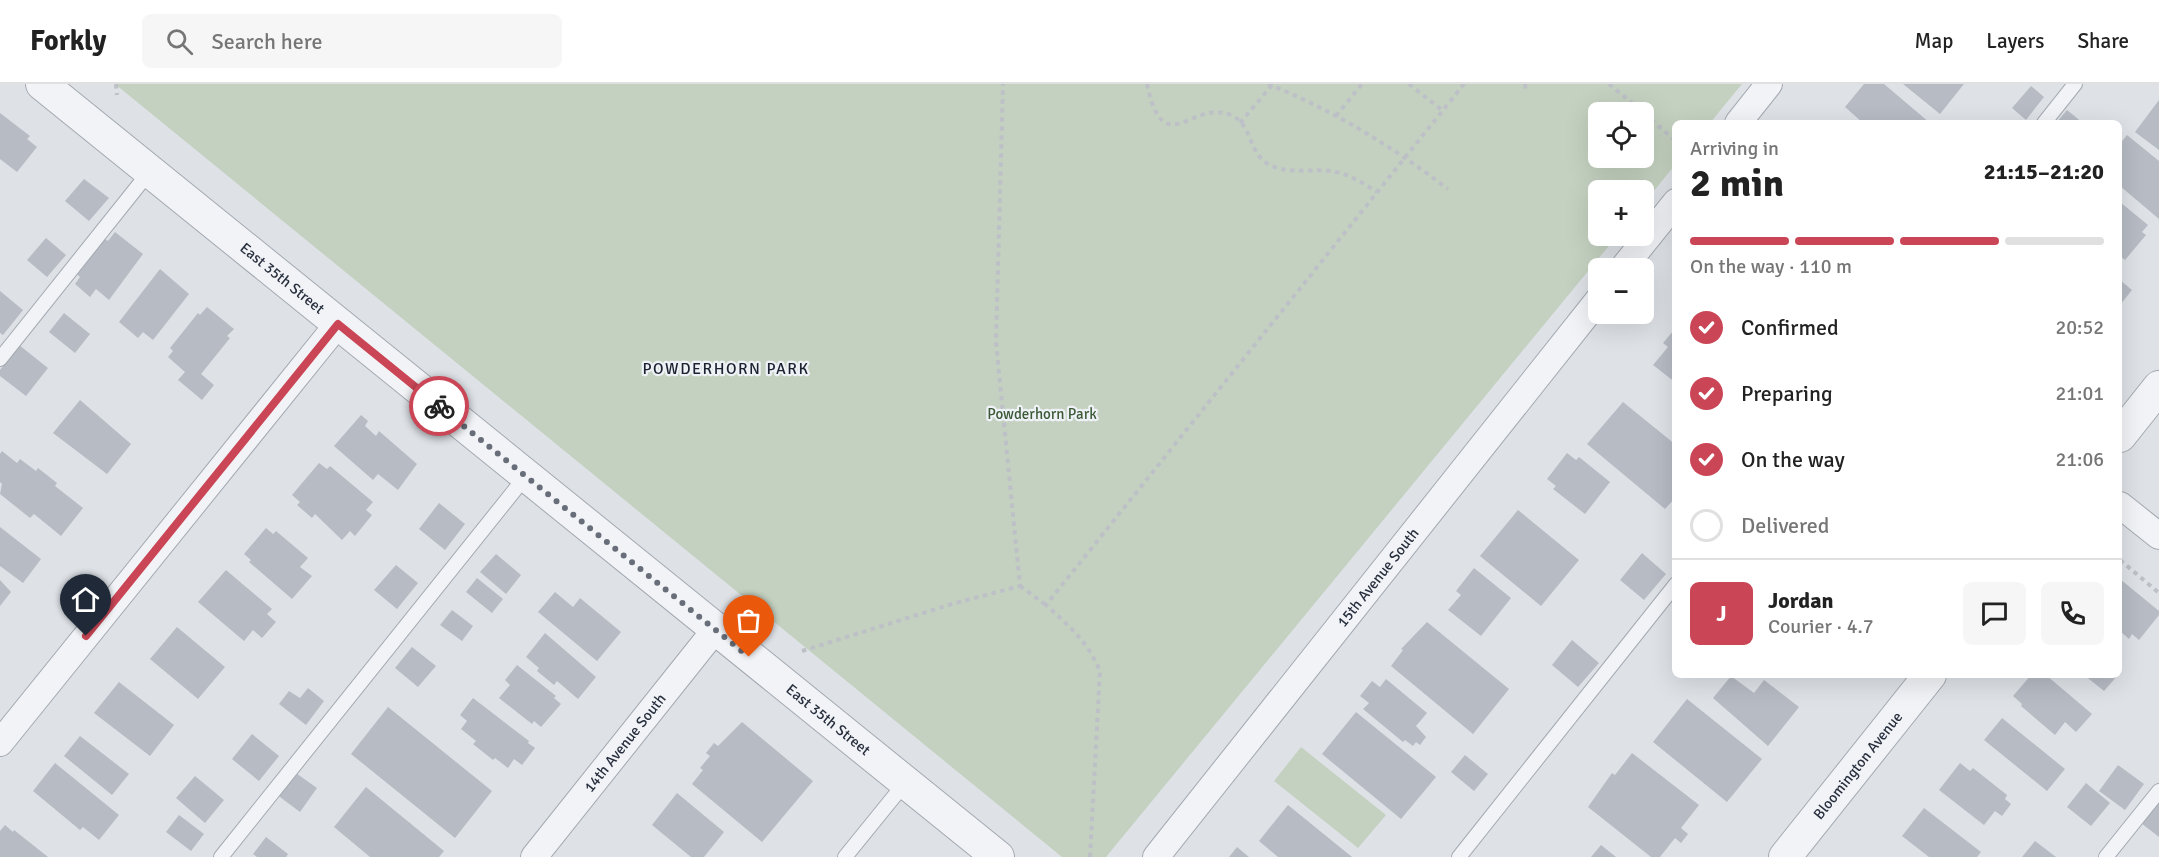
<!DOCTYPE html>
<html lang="en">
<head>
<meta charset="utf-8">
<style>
  body { margin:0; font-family:Signika,sans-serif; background:#f6f6f6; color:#222; height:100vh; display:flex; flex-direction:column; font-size:22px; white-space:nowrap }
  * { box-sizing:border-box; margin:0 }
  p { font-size:20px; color:#767676 }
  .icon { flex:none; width:33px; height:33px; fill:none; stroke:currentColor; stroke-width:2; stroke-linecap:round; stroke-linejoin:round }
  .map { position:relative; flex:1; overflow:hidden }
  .side { position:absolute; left:1672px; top:36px; width:450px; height:558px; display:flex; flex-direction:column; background:#fff; border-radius:9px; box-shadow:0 6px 24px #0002 }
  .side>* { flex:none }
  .buttons { position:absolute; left:1588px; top:18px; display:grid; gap:12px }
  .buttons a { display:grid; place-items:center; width:66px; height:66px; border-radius:9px; background:#fff; box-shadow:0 6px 24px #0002; font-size:30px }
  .pin { position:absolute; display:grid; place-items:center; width:51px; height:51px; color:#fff; margin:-62px -26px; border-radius:50% 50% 50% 0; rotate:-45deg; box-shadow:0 0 6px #0007 }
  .pin .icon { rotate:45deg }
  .courier { position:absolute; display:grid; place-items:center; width:60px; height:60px; margin:-30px; border:4px solid #ca4656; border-radius:50%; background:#fff; color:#222; box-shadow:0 2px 8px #0007 }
  .summary em { font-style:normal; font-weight:700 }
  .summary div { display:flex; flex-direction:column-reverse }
  .summary { display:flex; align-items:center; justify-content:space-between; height:102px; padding:0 18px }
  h1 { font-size:39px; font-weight:700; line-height:45px }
  .bar { display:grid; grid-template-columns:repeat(4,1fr); gap:9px 6px; align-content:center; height:72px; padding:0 18px }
  .bar i { height:8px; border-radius:4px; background:#e0e0e0 }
  .bar .on { background:#ca4656 }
  .bar p { grid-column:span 4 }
  .line { display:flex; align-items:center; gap:15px; padding:0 18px; border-top:2px solid #e0e0e0 }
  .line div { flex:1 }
  .round { display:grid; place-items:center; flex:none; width:63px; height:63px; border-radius:9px; background:#f6f6f6 }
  ol { padding:0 18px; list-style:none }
  li { display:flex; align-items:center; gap:18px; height:66px }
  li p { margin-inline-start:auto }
  li .icon { padding:6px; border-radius:50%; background:#ca4656; color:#fff; stroke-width:4 }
  li:last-child { color:#767676 }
  li i { width:33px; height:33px; border:3px solid #e0e0e0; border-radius:50% }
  header { display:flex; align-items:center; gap:36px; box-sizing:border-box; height:84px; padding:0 30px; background:#fff; border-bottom:2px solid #e0e0e0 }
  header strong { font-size:28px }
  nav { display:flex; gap:33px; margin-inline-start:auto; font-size:21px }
  .search { width:420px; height:54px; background:#f6f6f6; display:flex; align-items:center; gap:15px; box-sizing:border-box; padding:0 21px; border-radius:9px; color:#767676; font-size:22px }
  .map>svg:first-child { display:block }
  .green { fill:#c4d1c0; fill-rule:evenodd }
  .building { fill:#b6bbc4 }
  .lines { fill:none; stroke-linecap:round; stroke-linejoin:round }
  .service-casing { stroke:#a4a9b1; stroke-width:16 }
  .minor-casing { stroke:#a4a9b1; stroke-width:28 }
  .tertiary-casing { stroke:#a4a9b1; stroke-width:34 }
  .path { stroke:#bdc0c6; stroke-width:4; stroke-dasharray:4.5 4.5; stroke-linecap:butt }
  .service { stroke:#f1f3f6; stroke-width:14 }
  .minor { stroke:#f1f3f6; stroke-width:26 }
  .tertiary { stroke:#f1f3f6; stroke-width:32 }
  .done { stroke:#686e79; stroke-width:6; stroke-dasharray:0 10.8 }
  .route { stroke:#ca4656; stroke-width:8 }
  .labels { text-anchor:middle; stroke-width:4.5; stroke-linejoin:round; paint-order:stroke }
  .street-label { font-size:15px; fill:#282f3e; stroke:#eef1f5 }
  .park-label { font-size:15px; fill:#3b5936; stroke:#eef1f5 }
  .neighbourhood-label { font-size:16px; letter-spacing:1.5px; fill:#1a212f; stroke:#eef1f5 }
</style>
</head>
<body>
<header>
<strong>Forkly</strong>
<div class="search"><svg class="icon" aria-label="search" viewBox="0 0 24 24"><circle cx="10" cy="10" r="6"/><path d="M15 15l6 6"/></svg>Search here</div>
<nav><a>Map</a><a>Layers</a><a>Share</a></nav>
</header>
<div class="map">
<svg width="2159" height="773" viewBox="0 0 2159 773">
  <rect width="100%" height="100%" fill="#dee2e7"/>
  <path class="green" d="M115,0H1742L1710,39H1676L1675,81L1644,119V106H1599V152H1617L1106,773H1062ZM1644,28V74H1599V28Z
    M1301,663L1386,731L1358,764L1274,697Z"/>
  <path class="building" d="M1864,0H1884L1930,39H1863L1845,23Z
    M1903,0H1964L1940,30Z
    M2031,2L2044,13L2026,36L2012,24Z
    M2159,16V66L2135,48Z
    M2067,26L2083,39H2056Z
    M0,29L30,52L27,55L37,63L17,88L0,75Z
    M2127,51L2159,77V135L2120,102V60Z
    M84,95L109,114L89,137L65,117Z
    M2120,118L2148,141L2142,148L2146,151L2125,176L2120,172Z
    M115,148L143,170L109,216L96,205L90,213L75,200L80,193L77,190L105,155L108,157Z
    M46,154L66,171L47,193L27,176Z
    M160,185L189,210L153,256L143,248L138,254L119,238Z
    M2120,196L2132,206L2120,221Z
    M0,207L23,226L3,251L0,249Z
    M207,223L234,245L227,252L230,254L201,290L214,301L202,316L178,296L185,288L168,273L173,267L170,264L198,229L200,231Z
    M64,229L90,250L75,269L49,248Z
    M1674,246L1676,248V299L1653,281L1668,263L1663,259Z
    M19,261L48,284L26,312L0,292V286Z
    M80,316L131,360L107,390L53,349Z
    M1623,318L1676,361V413L1665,425L1587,360Z
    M361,331L368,337L365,342L376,352L379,347L417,380L398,406L378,390L373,396L334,362Z
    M2,367L17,379L20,375L36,387L38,384L57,399L55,402L83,424L61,452L34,430L30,434L0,410L2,400L0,398V370Z
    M1567,369L1576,376L1579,373L1610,398L1585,430L1553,405L1556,402L1547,395Z
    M319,379L327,385L330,382L373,418L366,426L372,431L355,452L350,447L342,456L315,430L312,434L297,421L300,418L292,411Z
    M439,419L465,440L445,466L419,445Z
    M1518,426L1579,476L1541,522L1480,472Z
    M0,443L41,475L23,499L0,482Z
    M266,444L273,450L276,447L308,474L300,483L312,492L292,515L249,478L251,476L244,470Z
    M1642,469L1666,490L1644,516L1620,496Z
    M496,470L521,491L506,510L480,488Z
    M396,481L418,499L397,525L374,506Z
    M1474,484L1511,514L1481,552L1448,526L1461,511L1456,507Z
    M226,486L272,525L267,530L276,538L262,554L253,546L244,557L198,518Z
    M477,494L503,515L492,529L466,508Z
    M2120,495L2159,527V531L2139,556L2132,550L2129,555L2120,547Z
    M0,496L11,508L0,522Z
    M555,508L573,523L580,514L621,548L597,577L538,528Z
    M452,526L473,542L462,557L440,541Z
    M1427,538L1509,605L1473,650L1391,582L1403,566L1401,565Z
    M177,543L225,583L198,615L150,575Z
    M545,549L596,593L578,615L557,597L554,601L537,587L539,584L526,573Z
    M1572,556L1599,579L1578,603L1552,581Z
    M412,563L436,582L418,603L395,584Z
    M517,581L556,612L554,614L561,620L541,643L534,637L532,640L499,614L510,601L505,596Z
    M2031,591H2046L2092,630L2076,648L2065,638L2055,651L2021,622L2022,620L2013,612Z
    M2084,591H2118L2104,607Z
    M1731,592L1754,609L1764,596L1799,623L1768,662L1713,614Z
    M1386,595L1427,629L1416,642L1426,653L1420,661L1416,658L1413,662L1405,656L1403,658L1363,625L1369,619L1360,612L1372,597L1380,603Z
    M119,598L174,641L150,672L94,629Z
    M308,604L324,617L306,641L279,620L289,607L300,614Z
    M473,614L529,657L528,659L535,664L522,681L514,675L508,684L495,674L493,676L473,660L476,657L461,645L467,637L460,631Z
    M1687,615L1762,675L1727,718L1653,658Z
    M388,623L492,707L455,754L351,670Z
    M1356,628L1436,693L1401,735L1322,670Z
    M2002,634L2065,685L2047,707L1984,656Z
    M742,638L813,697L762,758L692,700L703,686L700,684L710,672L706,669L714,659L718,662Z
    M252,650L279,672L259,697L232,675Z
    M80,652L129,690L112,711L64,672Z
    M1632,669L1699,721L1681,744L1688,750L1681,759L1675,754L1660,773H1651L1588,723L1612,689L1615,691Z
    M1465,671L1488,690L1474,707L1451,688Z
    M55,679L119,731L99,756L83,743L80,746L33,707Z
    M1960,679L1970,687L1973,684L2007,711L2005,715L2011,720L2002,732L1995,727L1984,741L1939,706Z
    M2118,681L2144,700L2125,726L2099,707Z
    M293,687L317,704L300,728L276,710Z
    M195,692L224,716L205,739L176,714Z
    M2086,699L2110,719L2091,742L2067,723Z
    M366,703L444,767L439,773H370L334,743Z
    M677,709L724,748L704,773H691L652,741Z
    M2159,717V753L2141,739Z
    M1288,721L1352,773H1278L1259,757Z
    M1924,724L1981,768L1977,773H1929L1902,752Z
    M179,731L204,750L191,767L166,748Z
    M5,741L13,748L14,746L48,773H0V747Z
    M266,753L288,770L286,773H257L253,770Z
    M2035,757L2056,773H2022Z
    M1601,761L1616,773H1591Z
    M1237,763L1249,773H1229Z"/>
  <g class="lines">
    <defs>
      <path id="service" d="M2044,39L2075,0
        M0,275L150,87
        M221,773L526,392
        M845,773L905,699
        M1459,773L1676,500
        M2106,773L2159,707"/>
      <g id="minor">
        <path d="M1738,39L1769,0"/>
        <path d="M1623,184L1676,118"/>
        <path d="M2120,421L2159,452"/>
        <path d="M0,659L338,240"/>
        <path id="s1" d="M534,773L715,546"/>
        <path id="s2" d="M1156,773L1599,215"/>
      </g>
      <g id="tertiary">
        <path id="s3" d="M42,0L998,773"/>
        <path d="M2120,352L2159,303"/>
        <path id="s4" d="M1785,773L1930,591"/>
      </g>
    </defs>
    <use href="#service" class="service-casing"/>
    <use href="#minor" class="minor-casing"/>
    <use href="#tertiary" class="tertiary-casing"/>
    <path class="path" d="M116,0L117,11
      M1147,0C1164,81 1193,12 1233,32C1252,42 1249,69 1268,80C1288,92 1314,83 1336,88C1351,91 1364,100 1377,108
      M1268,0C1333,26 1393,63 1448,105
      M1409,0L1443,27
      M1525,0L1526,8
      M1609,0L1643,28
      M1644,30L1676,57
      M1336,32L1362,0
      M1240,39L1273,0
      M2120,476L2159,509
      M1020,502L1046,521
      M802,567L952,520L1020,502L996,258L1003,0
      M1090,773L1100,587C1088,558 1069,542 1046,521L1464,0"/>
    <use href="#service" class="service"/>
    <use href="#minor" class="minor"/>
    <use href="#tertiary" class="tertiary"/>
  </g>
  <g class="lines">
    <path class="done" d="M439,322L749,573"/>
    <path class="route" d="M86,552L338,240L439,322"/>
  </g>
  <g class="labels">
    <g class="street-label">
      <text dy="5" stroke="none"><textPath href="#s3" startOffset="309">East 35th Street</textPath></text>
      <text dy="5" stroke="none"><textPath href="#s2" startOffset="357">15th Avenue South</textPath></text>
      <text dy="5" stroke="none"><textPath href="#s3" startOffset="1011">East 35th Street</textPath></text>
      <text dy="5" stroke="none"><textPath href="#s1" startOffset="146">14th Avenue South</textPath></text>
      <text dy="5" stroke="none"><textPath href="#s4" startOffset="117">Bloomington Avenue</textPath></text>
    </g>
    <g class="park-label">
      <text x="1042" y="335">Powderhorn Park</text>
    </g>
    <g class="neighbourhood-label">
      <text x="726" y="290">POWDERHORN PARK</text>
    </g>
  </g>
</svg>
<div class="buttons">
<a><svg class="icon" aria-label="locate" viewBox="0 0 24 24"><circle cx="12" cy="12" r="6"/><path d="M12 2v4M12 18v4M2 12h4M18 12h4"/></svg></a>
<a>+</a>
<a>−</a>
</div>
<div class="pin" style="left:749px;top:573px;background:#ea580c"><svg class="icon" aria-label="bag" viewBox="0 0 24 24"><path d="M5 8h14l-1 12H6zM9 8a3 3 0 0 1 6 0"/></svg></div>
<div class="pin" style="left:86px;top:552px;background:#1f2937"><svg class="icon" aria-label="home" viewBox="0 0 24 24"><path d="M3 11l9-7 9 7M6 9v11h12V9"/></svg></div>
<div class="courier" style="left:439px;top:322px"><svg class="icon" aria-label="bike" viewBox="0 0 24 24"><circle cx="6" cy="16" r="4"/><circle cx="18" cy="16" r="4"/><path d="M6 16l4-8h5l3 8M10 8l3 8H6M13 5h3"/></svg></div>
<section class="side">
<div class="summary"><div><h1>2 min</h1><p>Arriving in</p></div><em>21:15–21:20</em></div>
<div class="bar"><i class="on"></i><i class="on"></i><i class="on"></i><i></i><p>On the way · 110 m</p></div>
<ol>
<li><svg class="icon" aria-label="check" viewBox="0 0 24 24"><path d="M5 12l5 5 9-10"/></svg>Confirmed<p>20:52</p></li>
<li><svg class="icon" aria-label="check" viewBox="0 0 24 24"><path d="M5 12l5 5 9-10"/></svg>Preparing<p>21:01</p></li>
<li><svg class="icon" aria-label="check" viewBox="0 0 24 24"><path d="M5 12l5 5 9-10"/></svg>On the way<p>21:06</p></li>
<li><i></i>Delivered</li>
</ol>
<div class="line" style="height:108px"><b class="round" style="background:#ca4656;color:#fff">J</b><div><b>Jordan</b><p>Courier · 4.7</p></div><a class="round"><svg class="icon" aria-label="chat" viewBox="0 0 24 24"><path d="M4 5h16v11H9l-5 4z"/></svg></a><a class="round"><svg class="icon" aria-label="phone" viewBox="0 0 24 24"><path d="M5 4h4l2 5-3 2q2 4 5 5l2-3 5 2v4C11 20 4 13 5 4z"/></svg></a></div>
</section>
</div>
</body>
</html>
